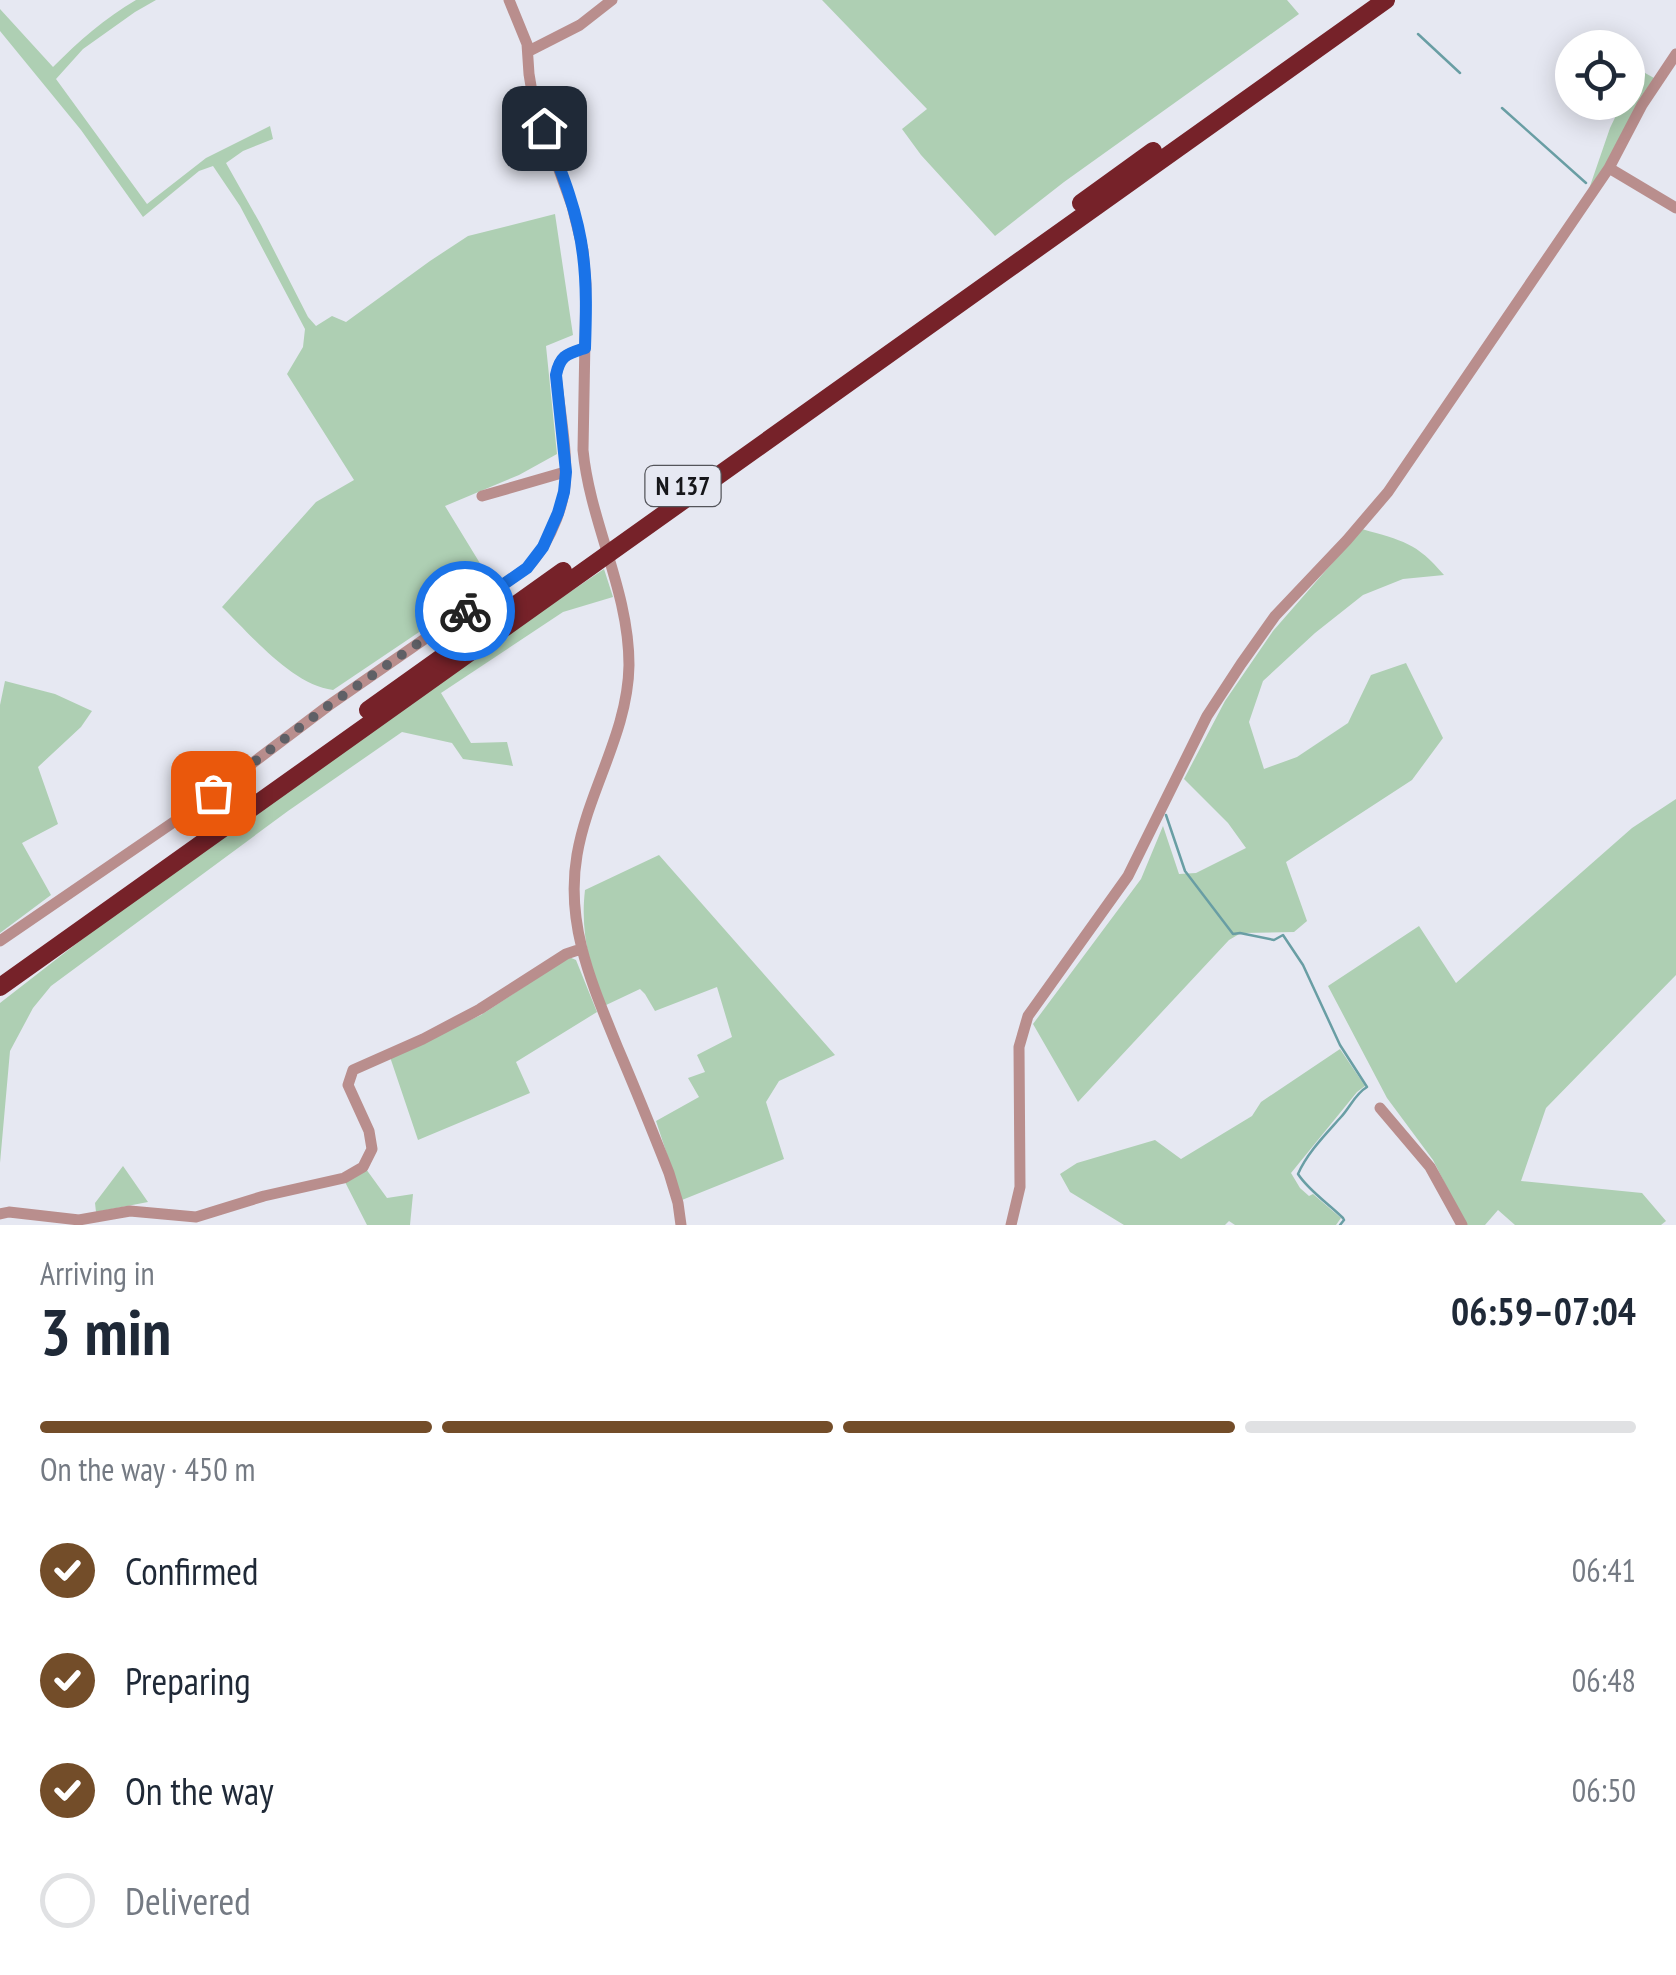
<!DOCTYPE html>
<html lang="en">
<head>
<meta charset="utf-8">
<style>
  body { margin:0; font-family:"PT Sans Narrow",sans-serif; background:#f2f2f3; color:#1f2937; height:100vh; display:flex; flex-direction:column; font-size:38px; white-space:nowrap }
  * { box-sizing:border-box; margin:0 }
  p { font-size:32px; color:#747a83 }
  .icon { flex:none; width:55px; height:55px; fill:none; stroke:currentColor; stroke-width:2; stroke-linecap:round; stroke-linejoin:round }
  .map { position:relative; height:1225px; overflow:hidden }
  .drawer { display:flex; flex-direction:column; background:#fff; flex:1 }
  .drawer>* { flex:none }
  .tools { position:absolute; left:1555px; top:30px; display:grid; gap:20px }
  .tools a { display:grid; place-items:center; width:90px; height:90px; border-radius:50%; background:#fff; box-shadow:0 5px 25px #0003; font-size:50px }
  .pin { position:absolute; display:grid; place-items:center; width:85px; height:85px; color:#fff; margin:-42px; border-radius:20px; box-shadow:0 5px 15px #0006 }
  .courier { position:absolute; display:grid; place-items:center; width:100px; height:100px; margin:-50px; border:8px solid #1a73e8; border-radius:50%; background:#fff; color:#222; box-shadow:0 2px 12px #0007 }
  .overview em { font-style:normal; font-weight:800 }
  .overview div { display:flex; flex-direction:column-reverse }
  .overview { display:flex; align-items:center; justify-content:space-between; height:170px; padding:0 40px }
  h1 { font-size:65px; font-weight:800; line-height:75px }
  .bar { display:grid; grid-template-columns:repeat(4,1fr); gap:15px 10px; align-content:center; height:120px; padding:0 40px }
  .bar i { height:12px; border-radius:8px; background:#e0e1e3 }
  .bar .selected { background:#734d29 }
  .bar p { grid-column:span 4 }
  ol { padding:0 40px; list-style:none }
  li { display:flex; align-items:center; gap:30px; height:110px }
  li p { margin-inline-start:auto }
  li .icon { padding:10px; border-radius:50%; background:#734d29; color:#fff; stroke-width:4 }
  li:last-child { color:#747a83 }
  li i { width:55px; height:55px; border:5px solid #e0e1e3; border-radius:50% }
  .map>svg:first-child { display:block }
  .green { fill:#aecfb3 }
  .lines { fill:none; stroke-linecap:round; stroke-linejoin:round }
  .stream { stroke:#699ea4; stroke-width:2.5 }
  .minor { stroke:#b98e8d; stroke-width:11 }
  .highway { stroke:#762229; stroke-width:18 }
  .done { stroke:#5f6066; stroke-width:10; stroke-dasharray:0 18 }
  .route { stroke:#1a73e8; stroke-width:12 }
  .labels { text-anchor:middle; stroke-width:8; stroke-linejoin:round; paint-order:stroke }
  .shield { fill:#e6e8f2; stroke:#54555b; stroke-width:2.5 }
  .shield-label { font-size:25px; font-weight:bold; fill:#16161a }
</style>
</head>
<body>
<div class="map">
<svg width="1676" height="1225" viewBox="0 0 1676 1225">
  <rect width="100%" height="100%" fill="#e6e8f2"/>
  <path class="green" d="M136,0H156L135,12L83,49L56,79L147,204L206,158L270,126L273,139L243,151L226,163L261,225L308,317L316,326L332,316L346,322L430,261L468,236L555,214L573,335L546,346L557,454L519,475L445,506L492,583L333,690C292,685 251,635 222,607L316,502L354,480L287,374L303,347L305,329L240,206L213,166L199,171L143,217L81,130L0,31V9L53,67C79,41 105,18 136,0Z
    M822,0H1287L1299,14L1064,182L995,236L921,155L902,129L927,109Z
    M1638,69L1654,78L1605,167L1589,189L1610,128L1622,103L1628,102V91Z
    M1362,529C1403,541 1416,542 1444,575L1403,579L1363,595L1315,633L1263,681L1249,722L1264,769L1297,757L1348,723L1371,675L1406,663L1443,738L1412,780L1286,862L1307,921L1294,932L1241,933L1229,940L1078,1102L1033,1024L1141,879L1163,826L1179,874L1196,873L1246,848L1228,823L1184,779L1225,701L1273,631Z
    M604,569L613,597L563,612L441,693L471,743L507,742L513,766L463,759L452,743L402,732L288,811L51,986L33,1008L10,1051L0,1163V1003L94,930L506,635Z
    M5,681L55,694L92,711L81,727L38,767L58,824L22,843L51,895L0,933V705Z
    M1676,799V975L1546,1108L1521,1181L1642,1193L1666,1221L1661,1225H1515L1498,1210L1485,1225H1466L1433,1160L1387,1098L1328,986L1419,926L1456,983L1632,828Z
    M659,855L835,1055L779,1081L766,1102L784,1159L682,1200L656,1121L699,1097L688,1078L705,1072L697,1055L732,1037L717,987L655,1011L645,994L640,989L604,1006C590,966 580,933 585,890Z
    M569,957L576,960L597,1012L516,1062L530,1093L418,1140L390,1057L481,1015Z
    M1340,1049L1365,1086L1357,1092L1291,1173L1300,1188L1309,1196L1313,1194L1341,1218L1336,1225H1235L1229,1221L1225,1225H1124L1070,1192L1060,1174L1077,1163L1155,1140L1181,1159L1252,1116L1261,1102Z
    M123,1166L148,1202L96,1212L95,1203Z
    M366,1169L387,1198L413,1194L410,1225H367L345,1182Z"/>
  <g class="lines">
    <path class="stream" d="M1418,34L1460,73
      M1502,108L1586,183
      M1166,815L1185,871L1233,934L1240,933L1274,940L1283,935L1303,965L1340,1045L1367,1087C1355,1094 1351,1106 1341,1117C1326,1134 1307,1153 1298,1174C1309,1191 1328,1203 1343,1218L1344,1220L1340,1225"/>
    <path class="minor" d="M509,0L527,44L529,74L533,98L572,206L583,250L586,284L583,450C590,523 629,590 629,665C628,733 588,790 577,855C565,924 592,984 617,1046C635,1088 652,1130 669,1173L678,1203L681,1225
      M529,51L580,25L612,0
      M1609,168L1676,208
      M482,496L565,472
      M0,941L184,815L328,706L527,568C545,549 560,518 564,492C570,462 559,407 556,375C560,355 567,354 585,348
      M1380,1108L1430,1167L1462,1225
      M0,1214L9,1212L79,1220L130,1211L196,1217L264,1196L344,1178L363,1167L372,1149L369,1131L348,1085L353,1070L423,1039L480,1009L566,954L581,949
      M1011,1225L1020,1187L1019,1047L1028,1016L1128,876L1207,716L1241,664L1275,616L1347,540L1388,492L1609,168L1642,105L1676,54"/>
    <path class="highway" d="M1081,203L1153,151
      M368,710L563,571
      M0,987L1386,0"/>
  </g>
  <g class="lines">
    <path class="done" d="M213,793L328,706L465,611"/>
    <path class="route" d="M465,611L527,568L543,547L558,513L564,492L566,472L556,375C560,355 567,354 585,348C586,317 587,286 583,255C578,211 560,168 544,128"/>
  </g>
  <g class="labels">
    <rect class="shield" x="645.5" y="466" width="75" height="40" rx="8"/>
    <g class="shield-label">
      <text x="683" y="495">N 137</text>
    </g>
  </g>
</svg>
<div class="tools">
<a><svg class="icon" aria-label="locate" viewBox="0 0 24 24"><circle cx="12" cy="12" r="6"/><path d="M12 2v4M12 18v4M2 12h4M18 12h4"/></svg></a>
</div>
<div class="pin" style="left:213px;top:793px;background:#ea580c"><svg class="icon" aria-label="bag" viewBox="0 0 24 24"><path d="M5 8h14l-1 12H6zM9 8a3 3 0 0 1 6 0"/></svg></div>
<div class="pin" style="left:544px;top:128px;background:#1f2937"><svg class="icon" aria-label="home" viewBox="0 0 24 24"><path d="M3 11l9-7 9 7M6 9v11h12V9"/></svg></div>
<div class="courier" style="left:465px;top:611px"><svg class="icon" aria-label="bike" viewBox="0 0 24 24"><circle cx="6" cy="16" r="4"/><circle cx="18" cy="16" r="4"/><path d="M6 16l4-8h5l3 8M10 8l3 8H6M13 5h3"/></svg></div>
</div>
<section class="drawer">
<div class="overview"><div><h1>3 min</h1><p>Arriving in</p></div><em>06:59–07:04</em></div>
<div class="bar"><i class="selected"></i><i class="selected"></i><i class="selected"></i><i></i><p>On the way · 450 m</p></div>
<ol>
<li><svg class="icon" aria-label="check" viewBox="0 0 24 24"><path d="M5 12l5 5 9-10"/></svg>Confirmed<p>06:41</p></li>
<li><svg class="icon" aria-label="check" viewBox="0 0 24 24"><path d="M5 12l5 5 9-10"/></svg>Preparing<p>06:48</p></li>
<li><svg class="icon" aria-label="check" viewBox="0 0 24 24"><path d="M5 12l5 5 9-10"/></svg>On the way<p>06:50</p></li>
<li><i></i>Delivered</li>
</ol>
</section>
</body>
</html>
